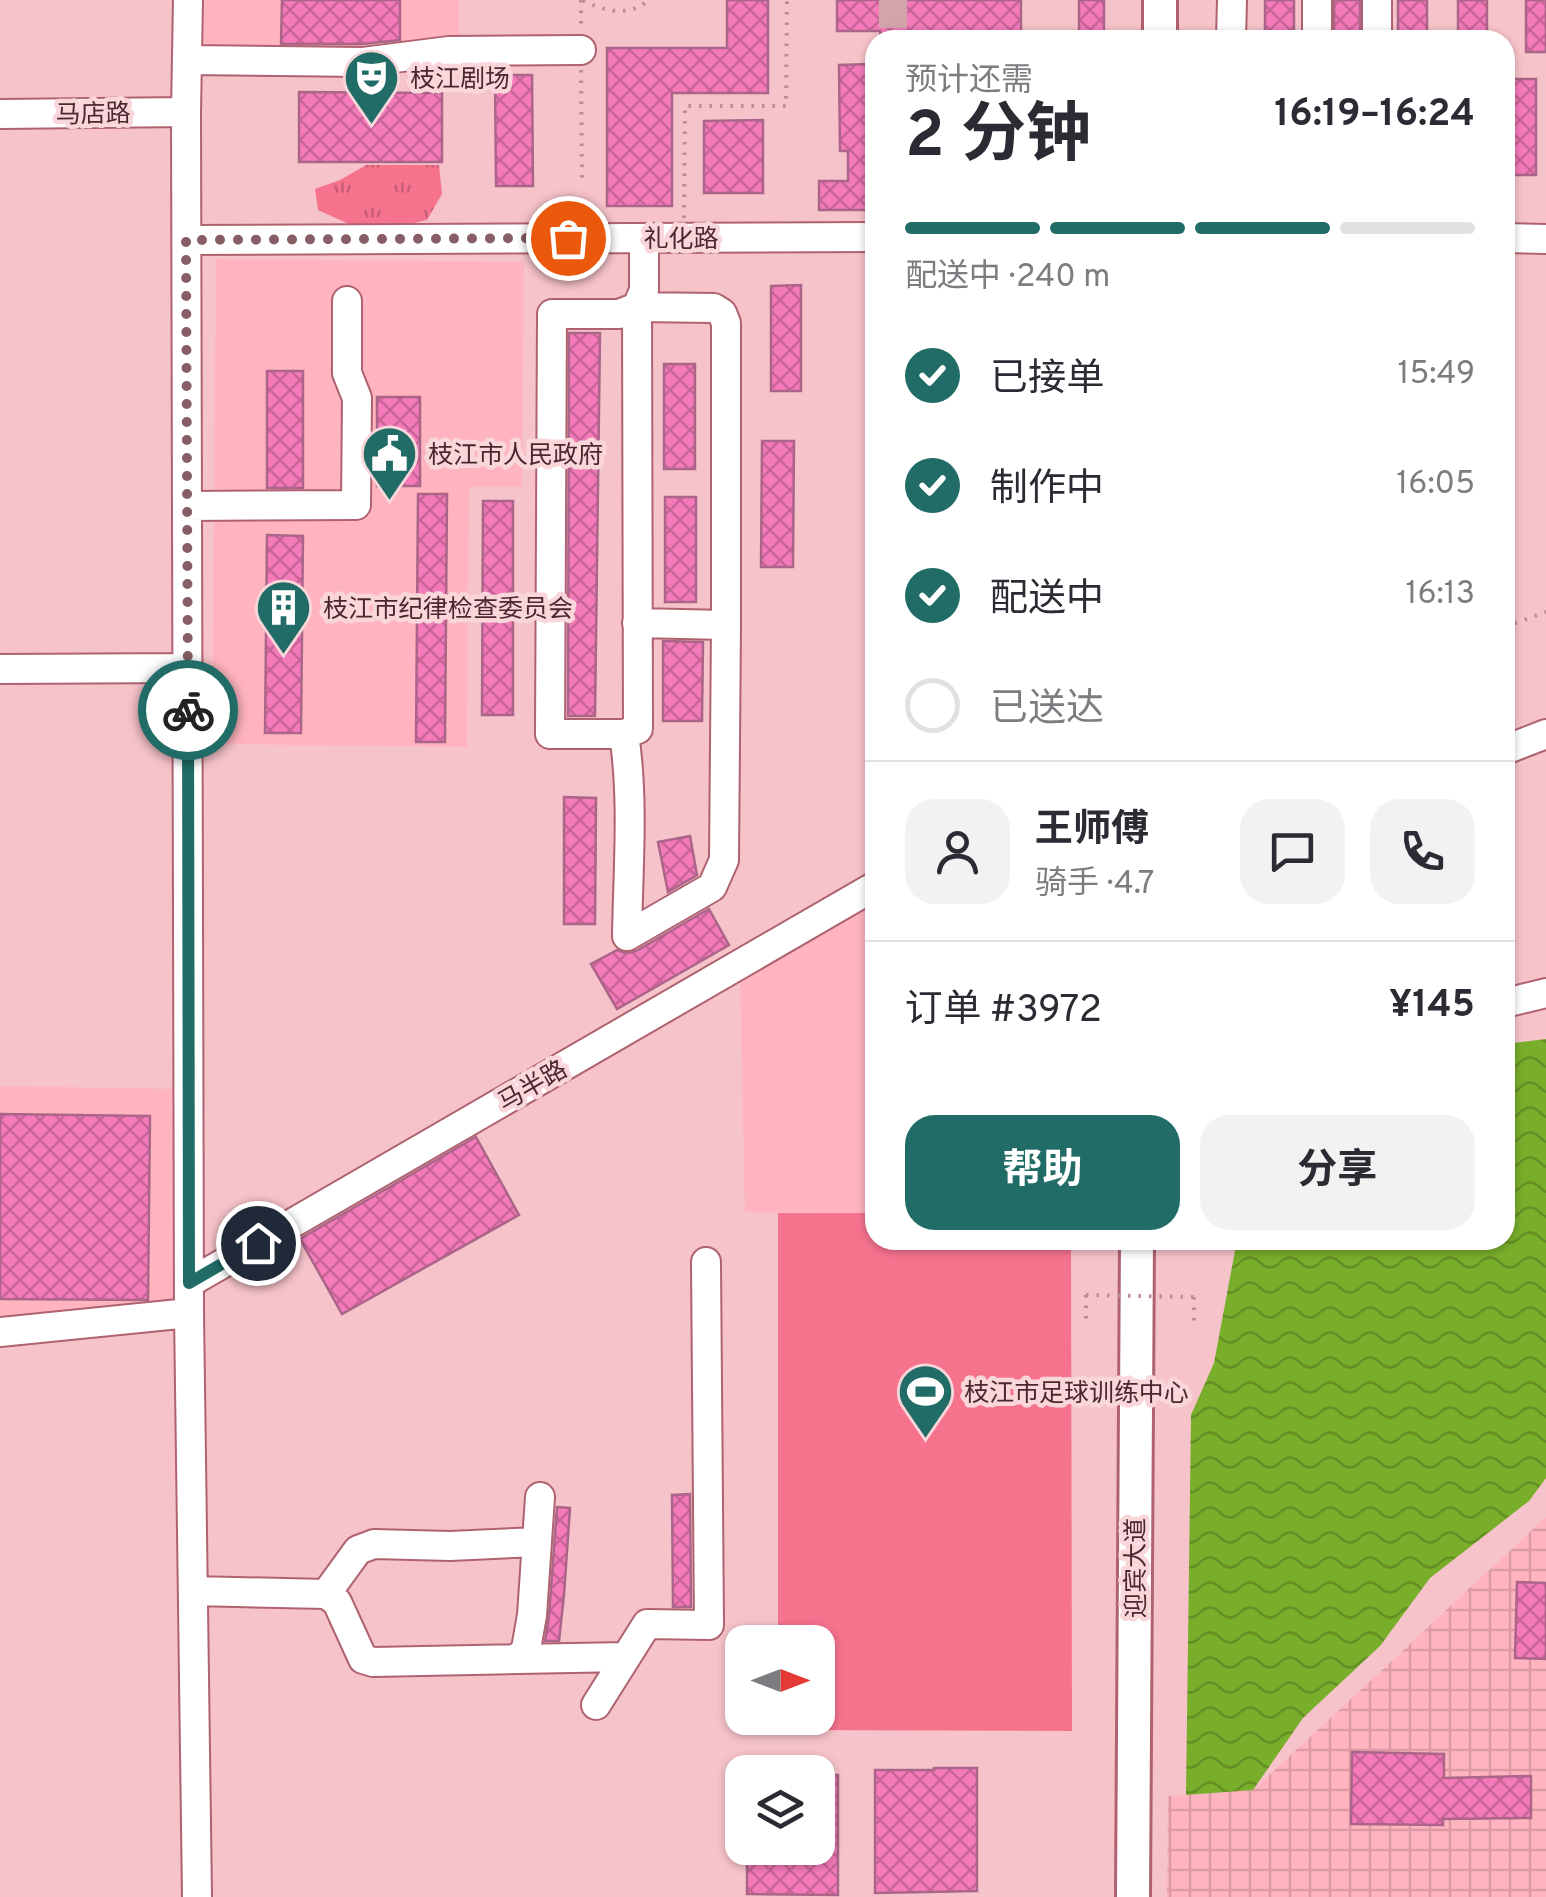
<!DOCTYPE html>
<html lang="zh">
<head>
<meta charset="utf-8">
<style>
  body { margin:0; font-family:Overpass,"Noto Sans SC",sans-serif; background:#f2f2f3; color:#2b2b33; height:100vh; display:flex; flex-direction:column; font-size:38px; white-space:nowrap }
  * { box-sizing:border-box; margin:0 }
  p { font-size:32px; color:#7c7c81 }
  .icon { flex:none; width:55px; height:55px; fill:none; stroke:currentColor; stroke-width:2; stroke-linecap:round; stroke-linejoin:round }
  .map { position:relative; flex:1; overflow:hidden }
  .drawer { position:absolute; left:865px; top:30px; width:650px; height:1220px; display:flex; flex-direction:column; background:#fff; border-radius:30px; box-shadow:0 2px 8px #0004 }
  .drawer>* { flex:none }
  .needle { width:65px; rotate:90deg }
  .buttons { position:absolute; left:725px; top:1625px; display:grid; gap:20px }
  .buttons a { display:grid; place-items:center; width:110px; height:110px; border-radius:20px; background:#fff; box-shadow:0 2px 8px #0004; font-size:50px }
  .pin { position:absolute; display:grid; place-items:center; width:85px; height:85px; color:#fff; margin:-42px; border:5px solid #fff; border-radius:50%; box-shadow:0 2px 10px #0007 }
  .courier { position:absolute; display:grid; place-items:center; width:100px; height:100px; margin:-50px; border:8px solid #216c67; border-radius:50%; background:#fff; color:#222; box-shadow:0 2px 12px #0007 }
  .summary em { font-style:normal; font-weight:700 }
  .summary div { display:flex; flex-direction:column-reverse }
  .summary { display:flex; align-items:center; justify-content:space-between; height:170px; padding:0 40px }
  h1 { font-size:65px; font-weight:700; line-height:75px }
  .bar { display:grid; grid-template-columns:repeat(4,1fr); gap:15px 10px; align-content:center; height:120px; padding:0 40px }
  .bar i { height:12px; border-radius:8px; background:#e1e1e2 }
  .bar .active { background:#216c67 }
  .bar p { grid-column:span 4 }
  .line { display:flex; align-items:center; gap:25px; padding:0 40px; border-top:2px solid #e1e1e2 }
  .line div { flex:1 }
  .round { display:grid; place-items:center; flex:none; width:105px; height:105px; border-radius:30px; background:#f2f2f3 }
  ol { padding:0 40px; list-style:none }
  li { display:flex; align-items:center; gap:30px; height:110px }
  li p { margin-inline-start:auto }
  li .icon { padding:10px; border-radius:50%; background:#216c67; color:#fff; stroke-width:4 }
  li:last-child { color:#7c7c81 }
  li i { width:55px; height:55px; border:5px solid #e1e1e2; border-radius:50% }
  .button { display:flex; gap:20px; margin-top:auto; padding:20px 40px }
  .button a { flex:1; height:115px; border-radius:30px; background:#216c67; color:#fff; font-size:40px; font-weight:700; line-height:115px; text-align:center }
  .button a+a { background:#f2f2f3; color:#2b2b33 }
  .map>svg:first-child { display:block }
  .built { fill:#ffb4bf }
  .industrial { fill:url(#industrial-grid) }
  .grass { fill:url(#grass-tufts) }
  .park { fill:#f6738e }
  .water { fill:url(#water-waves) }
  .building { fill:url(#building-cross-hatch); stroke:#ab6588; stroke-width:2.5 }
  .lines { fill:none; stroke-linecap:round; stroke-linejoin:round }
  .minor-tunnel { stroke:#d4a4ab; stroke-width:28; stroke-dasharray:28 14; stroke-linecap:butt }
  .minor-casing { stroke:#af626f; stroke-width:32 }
  .major-casing { stroke:#af626f; stroke-width:38 }
  .path { stroke:#bb8d94; stroke-width:4; stroke-dasharray:2.5 8; stroke-linecap:butt }
  .minor { stroke:#fff; stroke-width:28 }
  .major { stroke:#fff; stroke-width:32 }
  .path-bridge { stroke:#bb8d94; stroke-width:4; stroke-dasharray:2.5 8; stroke-linecap:butt }
  .done { stroke:#875e65; stroke-width:10; stroke-dasharray:0 18 }
  .route { stroke:#216c67; stroke-width:12 }
  .labels { text-anchor:middle; stroke-width:9; stroke-linejoin:round; paint-order:stroke }
  .poi-label { font-size:25px; fill:#4a282e; stroke:#f9d6da; text-anchor:start }
  .street-label { font-size:25px; fill:#4a282e; stroke:#f9d6da }
</style>
</head>
<body>
<div class="map">
<svg width="1546" height="1897" viewBox="0 0 1546 1897">
  <defs>
    <pattern id="industrial-grid" width="8" height="8" patternUnits="userSpaceOnUse" patternTransform="scale(2.5)"><rect width="8" height="8" fill="#ffb4bf"/><path d="M0 4h8M4 0v8" fill="none" stroke="#dc9ba4"/></pattern>
    <pattern id="grass-tufts" width="24" height="20" patternUnits="userSpaceOnUse" patternTransform="scale(2.5)"><rect width="24" height="20" fill="#f6738e"/><path d="M3 7l-1-3M5 7V3M7 7l1-3M15 17l-1-3M17 17v-4M19 17l1-3" fill="none" stroke="#c95e74"/></pattern>
    <pattern id="water-waves" width="16" height="10" patternUnits="userSpaceOnUse" patternTransform="scale(2.5)"><rect width="16" height="10" fill="#79ae2b"/><path d="M0 5q4-4 8 0t8 0" fill="none" stroke="#658e25"/></pattern>
    <pattern id="building-cross-hatch" width="8" height="8" patternUnits="userSpaceOnUse" patternTransform="scale(2.5)"><rect width="8" height="8" fill="#f57aba"/><path d="M0 0l8 8M0 8l8-8" fill="none" stroke="#c86498"/></pattern>
  </defs>
  <rect width="100%" height="100%" fill="#f7c3ca"/>
  <path class="built" d="M204,0H459L458,70L203,66Z
    M216,259L524,262L522,487H469L467,747L212,744Z
    M875,898V1213L745,1212L740,973Z
    M0,1086L177,1089L178,1327L0,1340Z"/>
  <path class="industrial" d="M1546,1517V1897H1167L1168,1796L1253,1790Z"/>
  <path class="grass" d="M366,165H439L442,194L427,220L387,229L349,224L318,210L315,189L340,180Z"/>
  <path class="park" d="M778,1213H875V1240H1071L1072,1731L788,1730L780,1718H818V1642H778Z"/>
  <path class="water" d="M1546,1039V1478L1529,1501L1430,1578L1380,1646L1303,1718L1253,1790L1186,1795L1191,1415L1214,1363L1237,1240H1505V1044Z"/>
  <path class="building" d="M282,0H400V40L362,44H281Z
    M727,0H768V93H672V206H607V48H727Z
    M837,0H1021V40H881L880,31H837Z
    M1079,0H1104V40H1079Z
    M1265,0H1294V40H1265Z
    M1334,0H1360V40H1334Z
    M1398,0H1427V40H1398Z
    M1458,0H1487V40H1458Z
    M1526,0H1546V52H1526Z
    M871,64L874,210H819V181H848V151H840L839,65Z
    M495,75H532L533,186H496Z
    M1512,79H1536V175H1512Z
    M299,92L442,93V162H299Z
    M763,120V193H704V121Z
    M801,285V391H771V286Z
    M569,333H600L595,716H568Z
    M664,364H695V469H664Z
    M267,371H303V488H267Z
    M377,397H420V486H377Z
    M762,441H794L793,567H761Z
    M418,494H447L445,742H416Z
    M665,497H696V602H665Z
    M483,501H513V715H482Z
    M267,535L303,536L301,733H265Z
    M663,641L703,642L702,721H663Z
    M564,797L596,798L595,924H564Z
    M690,836L697,875L668,892L658,842Z
    M709,909L729,945L617,1009L591,964L617,950L626,953L636,951Z
    M0,1114L150,1116L148,1300L0,1299Z
    M476,1137L519,1215L342,1314L300,1239Z
    M690,1494L691,1607H673L672,1495Z
    M557,1507L570,1508L564,1595L559,1641H545L549,1616Z
    M1517,1582L1546,1583V1659L1515,1658Z
    M1352,1752L1444,1754V1778L1531,1776V1818L1443,1819V1825L1351,1824Z
    M934,1768H977V1891L875,1893V1770H934Z
    M818,1775H838V1895L747,1894V1848H818Z"/>
  <g class="lines">
    <path class="minor-tunnel" d="M893,0V40"/>
    <defs>
      <path id="minor" d="M188,0L186,112L189,1313L197,1897
        M1377,0V40
        M1231,40L1232,0
        M1317,40V0
        M187,60L363,62L449,51L581,50
        M0,114L186,112
        M1505,238L1546,239
        M187,240L875,237
        M187,506L356,505L357,398L347,373V301
        M637,623L726,625V323L722,313L714,308L637,307L638,729L624,734H550L552,314H619L637,307L644,290V238
        M0,669L187,668
        M624,734C634,800 628,869 627,936
        M1505,750L1546,734
        M627,936L712,887L724,860L726,625
        M1505,1003L1546,993
        M189,1283L875,886
        M0,1332L189,1313
        M193,1591L326,1594L337,1602L363,1659L373,1662L518,1659L526,1649L532,1615L540,1497
        M326,1594L358,1550L374,1544L450,1546L537,1542
        M518,1659L626,1657
        M596,1705L647,1624L709,1625L706,1262"/>
      <path id="major" d="M1160,40V0
        M1133,1897L1137,1240"/>
    </defs>
    <use href="#minor" class="minor-casing"/>
    <use href="#major" class="major-casing"/>
    <path class="path" d="M581,0V30
      M583,0C603,12 632,17 648,0
      M581,70L582,180
      M684,218L685,106H786L787,0
      M1505,627L1546,612
      M1086,1295V1323
      M1194,1297V1325"/>
    <use href="#minor" class="minor"/>
    <use href="#major" class="major"/>
    <path class="path-bridge" d="M1086,1295L1194,1297"/>
  </g>
  <g class="lines">
    <path class="done" d="M188,710L186,240L568,238"/>
    <path class="route" d="M188,710L189,1283L258,1243"/>
  </g>
  <defs>
    <symbol id="theatre-pin" viewBox="-11 -11 22 30"><path d="M0 17L-7.5 6A9.5 9.5 0 1 1 7.5 6Z" fill="#216c67" stroke="#f9d6da"/><path d="M-5-5.5Q0-4 5-5.5V0Q5 5 0 6Q-5 5-5 0ZM-3.3-2.5H-1v1.5H-3.3ZM1-2.5H3.3v1.5H1ZM-2.8 1Q0 5.5 2.8 1Z" fill="#fff"/></symbol>
    <symbol id="civic-pin" viewBox="-11 -11 22 30"><path d="M0 17L-7.5 6A9.5 9.5 0 1 1 7.5 6Z" fill="#216c67" stroke="#f9d6da"/><path d="M-.6-6.5H3V-4.5H.6V-3L4-1V1h2V6H-6V1h2V-1L-.6-3ZM-1.2 2.5V6h2.4V2.5Z" fill="#fff"/></symbol>
    <symbol id="building-pin" viewBox="-11 -11 22 30"><path d="M0 17L-7.5 6A9.5 9.5 0 1 1 7.5 6Z" fill="#216c67" stroke="#f9d6da"/><path d="M-4-6H4V6H1V3H-1V6H-4ZM-2.5-4.3h1.7v1.8h-1.7ZM.8-4.3h1.7v1.8H.8ZM-2.5-1h1.7V.8h-1.7ZM.8-1h1.7V.8H.8Z" fill="#fff"/></symbol>
    <symbol id="stadium-pin" viewBox="-11 -11 22 30"><path d="M0 17L-7.5 6A9.5 9.5 0 1 1 7.5 6Z" fill="#216c67" stroke="#f9d6da"/><path d="M0-5a6.5 5 0 1 0 0 10a6.5 5 0 1 0 0-10ZM-3.5-1.8h7v3.6h-7Z" fill="#fff"/></symbol>
  </defs>
  <g fill-rule="evenodd">
    <use href="#theatre-pin" x="340" y="46" width="63" height="86"/>
    <use href="#civic-pin" x="358" y="422" width="63" height="86"/>
    <use href="#building-pin" x="252" y="576" width="63" height="86"/>
    <use href="#stadium-pin" x="894" y="1360" width="63" height="86"/>
  </g>
  <g class="labels">
    <g class="poi-label">
      <text x="410" y="87">枝江剧场</text>
      <text x="428" y="463">枝江市人民政府</text>
      <text x="323" y="617">枝江市纪律检查委员会</text>
      <text x="964" y="1401">枝江市足球训练中心</text>
    </g>
    <g class="street-label">
      <text transform="translate(93 113) rotate(-1)" y="9">马店路</text>
      <text x="681" y="247">礼化路</text>
      <text transform="translate(532 1085) rotate(-30)" y="9">马半路</text>
      <text transform="translate(1135 1568) rotate(-90)" y="9">迎宾大道</text>
    </g>
  </g>
</svg>
<div class="buttons">
<a><svg class="needle" viewBox="-14 -14 28 28"><path d="M0-13l5 13h-10z" fill="#e53935"/><path d="M0 13l5-13h-10z" fill="#7c7c81"/></svg></a>
<a><svg class="icon" aria-label="layers" viewBox="0 0 24 24"><path d="M12 4l9 5-9 5-9-5zM3 14l9 5 9-5"/></svg></a>
</div>
<div class="pin" style="left:568px;top:238px;background:#ea580c"><svg class="icon" aria-label="bag" viewBox="0 0 24 24"><path d="M5 8h14l-1 12H6zM9 8a3 3 0 0 1 6 0"/></svg></div>
<div class="pin" style="left:258px;top:1243px;background:#1f2937"><svg class="icon" aria-label="home" viewBox="0 0 24 24"><path d="M3 11l9-7 9 7M6 9v11h12V9"/></svg></div>
<div class="courier" style="left:188px;top:710px"><svg class="icon" aria-label="bike" viewBox="0 0 24 24"><circle cx="6" cy="16" r="4"/><circle cx="18" cy="16" r="4"/><path d="M6 16l4-8h5l3 8M10 8l3 8H6M13 5h3"/></svg></div>
<section class="drawer">
<div class="summary"><div><h1>2 分钟</h1><p>预计还需</p></div><em>16:19–16:24</em></div>
<div class="bar"><i class="active"></i><i class="active"></i><i class="active"></i><i></i><p>配送中 · 240 m</p></div>
<ol>
<li><svg class="icon" aria-label="check" viewBox="0 0 24 24"><path d="M5 12l5 5 9-10"/></svg>已接单<p>15:49</p></li>
<li><svg class="icon" aria-label="check" viewBox="0 0 24 24"><path d="M5 12l5 5 9-10"/></svg>制作中<p>16:05</p></li>
<li><svg class="icon" aria-label="check" viewBox="0 0 24 24"><path d="M5 12l5 5 9-10"/></svg>配送中<p>16:13</p></li>
<li><i></i>已送达</li>
</ol>
<div class="line" style="height:180px"><a class="round"><svg class="icon" aria-label="person" viewBox="0 0 24 24"><circle cx="12" cy="8" r="4"/><path d="M4 21q1-7 8-7t8 7"/></svg></a><div><b>王师傅</b><p>骑手 · 4.7</p></div><a class="round"><svg class="icon" aria-label="chat" viewBox="0 0 24 24"><path d="M4 5h16v11H9l-5 4z"/></svg></a><a class="round"><svg class="icon" aria-label="phone" viewBox="0 0 24 24"><path d="M5 4h4l2 5-3 2q2 4 5 5l2-3 5 2v4C11 20 4 13 5 4z"/></svg></a></div>
<div class="line" style="height:130px"><div>订单 #3972</div><b>¥145</b></div>
<div class="button"><a>帮助</a><a>分享</a></div>
</section>
</div>
</body>
</html>
